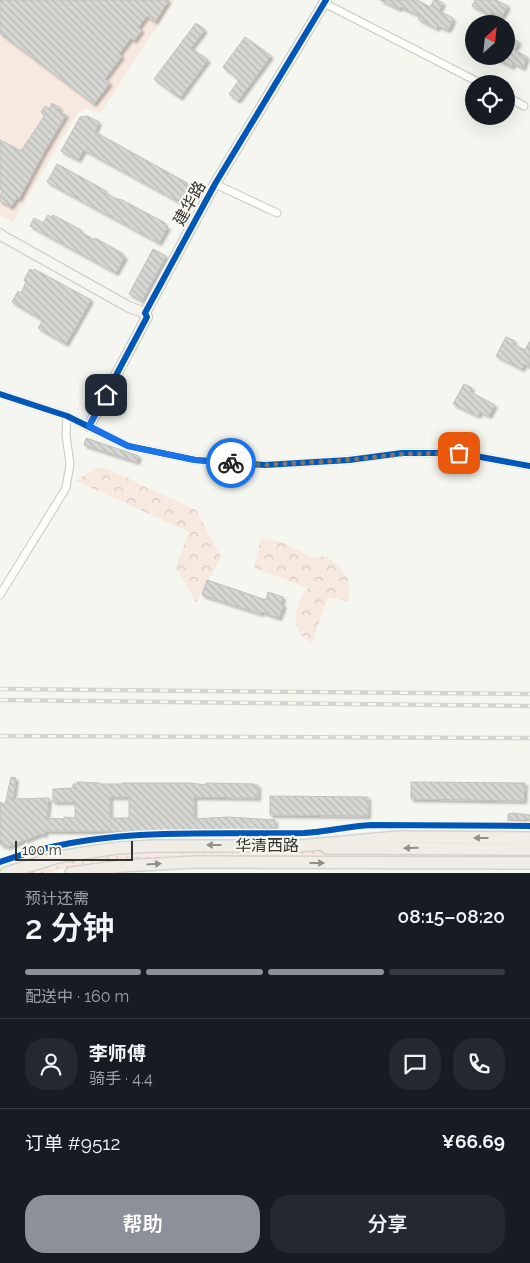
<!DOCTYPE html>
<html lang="zh">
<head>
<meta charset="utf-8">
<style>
  body { margin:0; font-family:Raleway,"Noto Sans SC",sans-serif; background:#242831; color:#f1f3f6; height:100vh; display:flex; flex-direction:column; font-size:19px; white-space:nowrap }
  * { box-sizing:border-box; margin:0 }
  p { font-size:16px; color:#9ea1a6 }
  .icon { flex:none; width:28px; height:28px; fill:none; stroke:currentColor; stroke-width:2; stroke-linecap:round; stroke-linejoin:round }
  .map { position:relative; height:873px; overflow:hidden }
  .panel { display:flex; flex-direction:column; background:#171b24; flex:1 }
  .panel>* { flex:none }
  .needle { width:32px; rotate:27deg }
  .fabs { position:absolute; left:465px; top:15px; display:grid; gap:10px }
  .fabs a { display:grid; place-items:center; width:50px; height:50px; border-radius:50%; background:#171b24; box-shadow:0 5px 20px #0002; font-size:25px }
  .scale { position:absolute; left:15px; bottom:12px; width:118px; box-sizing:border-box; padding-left:5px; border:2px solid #32322f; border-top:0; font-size:14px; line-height:18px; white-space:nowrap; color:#32322f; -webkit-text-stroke:4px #f7f7f0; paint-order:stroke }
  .pin { position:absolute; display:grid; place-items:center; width:42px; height:42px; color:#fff; margin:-21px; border-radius:10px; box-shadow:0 2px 8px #0006 }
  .courier { position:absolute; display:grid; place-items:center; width:50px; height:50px; margin:-25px; border:4px solid #1a73e8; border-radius:50%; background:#fff; color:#222; box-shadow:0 1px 6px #0007 }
  .overview em { font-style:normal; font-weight:600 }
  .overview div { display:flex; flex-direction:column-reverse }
  .overview { display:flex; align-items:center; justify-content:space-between; height:85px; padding:0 25px }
  h1 { font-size:32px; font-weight:600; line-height:38px }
  .bar { display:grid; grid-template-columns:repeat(4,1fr); gap:8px 5px; align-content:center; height:60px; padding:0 25px }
  .bar i { height:6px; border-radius:4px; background:#363941 }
  .bar .active { background:#8c9099 }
  .bar p { grid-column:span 4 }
  .line { display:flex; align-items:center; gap:12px; padding:0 25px; border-top:1px solid #363941 }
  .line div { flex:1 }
  .round { display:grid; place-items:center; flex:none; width:52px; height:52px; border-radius:20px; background:#242831 }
  .primary-button { display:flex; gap:10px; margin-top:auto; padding:10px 25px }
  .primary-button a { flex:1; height:58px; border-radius:20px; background:#8c9099; color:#fff; font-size:20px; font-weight:600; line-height:58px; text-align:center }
  .primary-button a+a { background:#242831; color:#f1f3f6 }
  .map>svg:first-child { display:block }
  .grass { fill:url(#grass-dots) }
  .forest { fill:url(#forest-crowns) }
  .park { fill:#f8e9e0 }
  .building { fill:url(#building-back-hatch); stroke:#c0c0bd; fill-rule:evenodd; filter:url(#shadow) }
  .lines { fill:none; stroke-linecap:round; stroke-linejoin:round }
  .street-casing { stroke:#c7c7c3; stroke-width:9 }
  .secondary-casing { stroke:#c7c7c3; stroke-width:12 }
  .primary-casing { stroke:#d3d3d1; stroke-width:14 }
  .street { stroke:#fefefd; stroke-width:7 }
  .secondary { stroke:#f7f5f2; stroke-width:10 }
  .primary { stroke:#f0ede7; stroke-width:11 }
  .rail-casing { stroke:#d4d4d3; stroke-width:4.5 }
  .rail { stroke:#f7f7f0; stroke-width:2.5; stroke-dasharray:8; stroke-linecap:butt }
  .cycleway-casing { stroke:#f7f7f0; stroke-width:9 }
  .cycleway { stroke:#0057b8; stroke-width:6 }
  .oneway { fill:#91908b }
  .done { stroke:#777773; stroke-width:5; stroke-dasharray:0 9 }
  .route { stroke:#1a73e8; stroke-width:6 }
  .labels { text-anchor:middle; stroke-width:4.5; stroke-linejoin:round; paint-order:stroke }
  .street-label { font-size:16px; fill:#32322f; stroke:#f7f7f0 }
</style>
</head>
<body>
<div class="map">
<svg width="530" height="873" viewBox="0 0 530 873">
  <defs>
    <pattern id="grass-dots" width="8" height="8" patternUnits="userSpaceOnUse" patternTransform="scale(1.25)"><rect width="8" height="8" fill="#f8e9e0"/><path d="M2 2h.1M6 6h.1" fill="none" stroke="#d5c8c0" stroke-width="1.8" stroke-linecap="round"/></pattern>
    <pattern id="forest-crowns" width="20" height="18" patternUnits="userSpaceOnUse" patternTransform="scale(1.25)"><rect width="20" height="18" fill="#f8e9e0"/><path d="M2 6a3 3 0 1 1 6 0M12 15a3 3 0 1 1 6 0" fill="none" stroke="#d5c8c0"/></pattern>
    <pattern id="building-back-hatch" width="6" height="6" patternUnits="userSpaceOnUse" patternTransform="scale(1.25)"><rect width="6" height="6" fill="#d6d6d3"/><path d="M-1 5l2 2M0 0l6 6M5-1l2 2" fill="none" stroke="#b8b8b5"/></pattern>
    <filter id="shadow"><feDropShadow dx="2.5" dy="2.5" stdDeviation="1" flood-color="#0004"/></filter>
  </defs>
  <rect width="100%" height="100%" fill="#f6f6f1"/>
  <path class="grass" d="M308,851L530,852V857H166L88,863L47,873H28C115,844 217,852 308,851Z"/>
  <path class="forest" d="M94,468H106L196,510L221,557L196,603L176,567L189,532L76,481Z
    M261,538L282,542L314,558L326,556C346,572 350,574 349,601L328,598L312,643C289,632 293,604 308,588L254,568Z"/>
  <path class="park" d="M0,0H174L100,114L86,108L77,114L13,222L0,215Z"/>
  <path class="building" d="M0,0H169L155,22L147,16L138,28L142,30L134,41L131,38L119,54L122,56L105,79L110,83L94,104L0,33Z
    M380,0H417L430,7L434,0H437L443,3L439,11L453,18L452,23L448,30L438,26L437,29L418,19L420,16L400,7L399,9Z
    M475,0H496L508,6L502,17L492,12L490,15L472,6Z
    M196,23L205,30L191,48L208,60L180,98L154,79Z
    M245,37L271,56L238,101L229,94L239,80L223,67Z
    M510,37L519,42L514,50L527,57L523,68L513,63L512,67L491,56H506V44Z
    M52,103L60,108L58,111L66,115L43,154L19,199L17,198L11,207L0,201V196L3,190L0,189V140L21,151L45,115L41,112L45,106L49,109Z
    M87,116L99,122L95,132L187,183L186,185L190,187L181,203L84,150L78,160L61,151L80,117Z
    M57,164L106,191L105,193L119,200L120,199L165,223L164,225L168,227L159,243L47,182Z
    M48,215L52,217L53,215L81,230L80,232L86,235L94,240L95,238L122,253L121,254L125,257L116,273L30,226L34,218L43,223Z
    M153,249L166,256L142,301L129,294Z
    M30,269L33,271L34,269L91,300L66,344L38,328L43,320L41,319L12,302L18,291L21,293L26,282L24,280Z
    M506,337L515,341L513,344L525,350L530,341V367L524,364L522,369L496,356Z
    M464,384L472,388L470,392L495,405L489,416L480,412L478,416L453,404Z
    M86,438L139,456L137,462L84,445Z
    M207,580L266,600L268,592L283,597L281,604L284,605L279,618L262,612L261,614L202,595Z
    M11,777L16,778L13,799L49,798L47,818L64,819V817L75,818V802H53V789L73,788V784H77V782L100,783V784H122V783H190L206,785V783L254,784V785H258V798L194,797V819L228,817L275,820V829L262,828V832H258L46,831L44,835L41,834L8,847L0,844V802L5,805ZM110,797H129V818H110Z
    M411,782L525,783L524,801L411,799Z
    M270,796L368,797V816L270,815Z
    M512,813L530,815V820L508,821V814Z"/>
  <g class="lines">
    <defs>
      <path id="street" d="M324,3L482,84
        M506,96L524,106
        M215,184L277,213
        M0,394L67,416L128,446L195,460L265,465L349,460L402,453H459L530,466
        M0,595L66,488L70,464L66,435L67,416"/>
      <path id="secondary" d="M0,234L4,237L129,307L145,313
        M89,426L147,317L145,313L215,184L326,0"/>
      <path id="primary" d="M327,848L530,849
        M6,873L58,857L117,848L151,846H299L398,837L530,838
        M71,873L123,866L195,862L530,863"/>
    </defs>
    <use href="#street" class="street-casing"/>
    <use href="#secondary" class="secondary-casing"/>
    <use href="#primary" class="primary-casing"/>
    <use href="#street" class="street"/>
    <use href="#secondary" class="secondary"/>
    <use href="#primary" class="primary"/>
    <defs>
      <path id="rail" d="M0,689L530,694
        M0,700L530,706
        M0,736L530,738"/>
    </defs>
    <use href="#rail" class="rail-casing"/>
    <use href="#rail" class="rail"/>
    <defs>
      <path id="cycleway" d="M0,394L67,416L128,446L195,460L265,465L349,460L402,453H459L530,466
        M89,426L147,317L145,313L215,184L326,0
        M0,862C100,825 200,835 304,833C327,832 348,826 371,825L530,826"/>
    </defs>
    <use href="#cycleway" class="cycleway-casing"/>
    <use href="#cycleway" class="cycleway"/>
  </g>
  <defs><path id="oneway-solid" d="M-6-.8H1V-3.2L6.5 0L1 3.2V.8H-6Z" transform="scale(1.25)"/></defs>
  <g class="oneway">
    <use href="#oneway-solid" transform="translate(481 838) rotate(-180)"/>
    <use href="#oneway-solid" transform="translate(214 845) rotate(-180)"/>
    <use href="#oneway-solid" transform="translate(411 848) rotate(179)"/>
    <use href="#oneway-solid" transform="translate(317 863)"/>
    <use href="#oneway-solid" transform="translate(154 864) rotate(-3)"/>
  </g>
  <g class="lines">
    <path class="done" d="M231,463L265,465L349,460L402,454L459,453"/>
    <path class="route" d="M106,395L89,426L128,446L195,460L231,463"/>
  </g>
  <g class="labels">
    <g class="street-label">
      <text transform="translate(189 203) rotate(-61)" y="6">建华路</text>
      <text x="267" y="851">华清西路</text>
    </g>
  </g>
</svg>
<div class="fabs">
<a><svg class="needle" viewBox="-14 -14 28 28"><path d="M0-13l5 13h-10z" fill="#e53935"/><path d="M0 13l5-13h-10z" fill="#9ea1a6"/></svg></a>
<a><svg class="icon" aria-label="locate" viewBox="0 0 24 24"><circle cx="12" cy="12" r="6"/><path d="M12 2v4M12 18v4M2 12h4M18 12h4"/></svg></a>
</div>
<div class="scale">100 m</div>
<div class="pin" style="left:459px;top:453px;background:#ea580c"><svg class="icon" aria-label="bag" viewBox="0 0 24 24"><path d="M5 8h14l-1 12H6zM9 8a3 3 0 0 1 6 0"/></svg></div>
<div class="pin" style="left:106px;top:395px;background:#1f2937"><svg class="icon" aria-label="home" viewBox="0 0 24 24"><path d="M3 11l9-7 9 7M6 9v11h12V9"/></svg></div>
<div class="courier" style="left:231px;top:463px"><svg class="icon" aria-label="bike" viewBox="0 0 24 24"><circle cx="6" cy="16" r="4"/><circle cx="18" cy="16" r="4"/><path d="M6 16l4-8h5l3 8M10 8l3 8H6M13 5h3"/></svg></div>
</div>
<section class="panel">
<div class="overview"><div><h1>2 分钟</h1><p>预计还需</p></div><em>08:15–08:20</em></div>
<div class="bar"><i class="active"></i><i class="active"></i><i class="active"></i><i></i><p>配送中 · 160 m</p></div>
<div class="line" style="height:90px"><a class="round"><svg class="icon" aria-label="person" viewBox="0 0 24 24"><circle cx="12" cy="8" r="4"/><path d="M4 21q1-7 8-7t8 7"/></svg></a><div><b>李师傅</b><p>骑手 · 4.4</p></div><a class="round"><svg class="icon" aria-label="chat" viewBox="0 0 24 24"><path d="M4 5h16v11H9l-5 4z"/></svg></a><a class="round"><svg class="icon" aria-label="phone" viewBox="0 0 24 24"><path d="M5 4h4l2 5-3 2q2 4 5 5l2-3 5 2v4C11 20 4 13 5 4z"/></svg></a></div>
<div class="line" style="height:65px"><div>订单 #9512</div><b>¥66.69</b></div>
<div class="primary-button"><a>帮助</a><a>分享</a></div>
</section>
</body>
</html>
